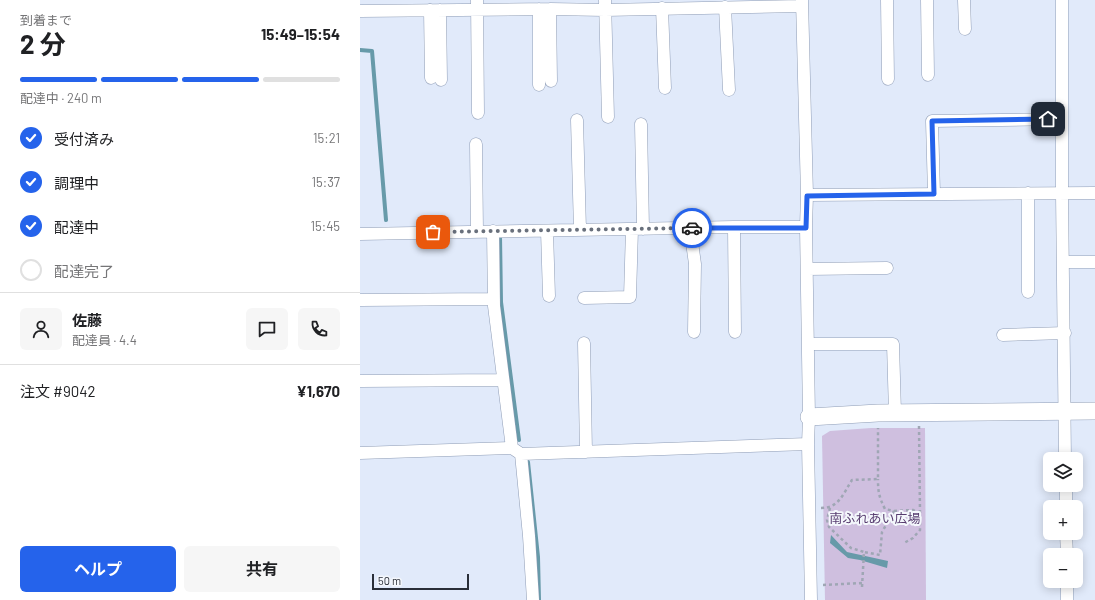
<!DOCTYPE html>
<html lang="ja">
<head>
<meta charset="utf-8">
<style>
  body { margin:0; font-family:Barlow,"Noto Sans JP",sans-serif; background:#f6f6f6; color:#202124; height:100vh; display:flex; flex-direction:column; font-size:15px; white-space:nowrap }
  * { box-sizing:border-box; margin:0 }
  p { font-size:13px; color:#757577 }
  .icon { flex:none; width:22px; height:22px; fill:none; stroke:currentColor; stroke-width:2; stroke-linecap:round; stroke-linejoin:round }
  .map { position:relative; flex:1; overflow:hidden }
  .side { display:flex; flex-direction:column; background:#fff; width:360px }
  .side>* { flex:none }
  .controls { position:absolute; left:683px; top:452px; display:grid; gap:8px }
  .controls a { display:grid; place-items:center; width:40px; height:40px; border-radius:6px; background:#fff; box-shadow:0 2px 10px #0003; font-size:20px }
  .scale { position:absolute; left:12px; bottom:10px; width:97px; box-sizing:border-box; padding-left:4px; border:2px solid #292e38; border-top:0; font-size:11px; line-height:14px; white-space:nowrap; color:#292e38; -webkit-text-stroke:3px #f4f7fc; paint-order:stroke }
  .pin { position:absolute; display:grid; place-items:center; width:34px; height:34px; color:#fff; margin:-17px; border-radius:8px; box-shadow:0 2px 6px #0006 }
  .courier { position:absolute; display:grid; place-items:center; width:40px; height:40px; margin:-20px; border:3px solid #2563eb; border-radius:50%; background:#fff; color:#222; box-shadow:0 1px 5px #0007 }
  .overview em { font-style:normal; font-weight:700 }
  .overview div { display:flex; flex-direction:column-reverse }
  .overview { display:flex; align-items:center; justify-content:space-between; height:68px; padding:0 20px }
  h1 { font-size:26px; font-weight:700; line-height:30px }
  .bar { display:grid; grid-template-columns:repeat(4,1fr); gap:6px 4px; align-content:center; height:48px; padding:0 20px }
  .bar i { height:5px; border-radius:3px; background:#e0e0e0 }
  .bar .current { background:#2563eb }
  .bar p { grid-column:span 4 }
  .line { display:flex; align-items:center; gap:10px; padding:0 20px; border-top:1px solid #e0e0e0 }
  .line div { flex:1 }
  .round { display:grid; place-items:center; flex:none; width:42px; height:42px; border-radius:6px; background:#f6f6f6 }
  ol { padding:0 20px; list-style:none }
  li { display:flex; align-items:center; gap:12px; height:44px }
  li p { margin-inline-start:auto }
  li .icon { padding:4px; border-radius:50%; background:#2563eb; color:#fff; stroke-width:4 }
  li:last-child { color:#757577 }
  li i { width:22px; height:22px; border:2px solid #e0e0e0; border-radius:50% }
  .primary-button { display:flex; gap:8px; margin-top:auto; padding:8px 20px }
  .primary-button a { flex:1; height:46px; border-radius:6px; background:#2563eb; color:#fff; font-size:16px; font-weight:700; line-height:46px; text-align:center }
  .primary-button a+a { background:#f6f6f6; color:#202124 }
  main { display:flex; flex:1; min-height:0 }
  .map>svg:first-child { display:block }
  .green { fill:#cfbfdf }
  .water { fill:#679aa9 }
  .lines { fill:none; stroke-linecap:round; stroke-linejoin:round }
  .stream { stroke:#679aa9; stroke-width:4 }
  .street-casing { stroke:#8f9db6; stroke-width:13 }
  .secondary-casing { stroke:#8f9db6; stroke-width:18 }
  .path { stroke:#9fa6b4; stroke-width:2.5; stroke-dasharray:3 3; stroke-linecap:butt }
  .street { stroke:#fff; stroke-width:12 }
  .secondary { stroke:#fff; stroke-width:17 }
  .done { stroke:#69707c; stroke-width:4; stroke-dasharray:0 7.2 }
  .route { stroke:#2563eb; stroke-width:5 }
  .labels { text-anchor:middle; stroke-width:4; stroke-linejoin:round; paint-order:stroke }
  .park-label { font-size:13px; fill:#573c6f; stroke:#f4f7fc }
</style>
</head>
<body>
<main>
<section class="side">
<div class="overview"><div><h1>2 分</h1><p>到着まで</p></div><em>15:49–15:54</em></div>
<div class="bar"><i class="current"></i><i class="current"></i><i class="current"></i><i></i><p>配達中 · 240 m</p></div>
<ol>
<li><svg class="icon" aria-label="check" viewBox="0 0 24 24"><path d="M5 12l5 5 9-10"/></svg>受付済み<p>15:21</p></li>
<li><svg class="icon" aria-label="check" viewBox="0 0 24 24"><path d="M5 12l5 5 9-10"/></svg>調理中<p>15:37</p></li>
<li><svg class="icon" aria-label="check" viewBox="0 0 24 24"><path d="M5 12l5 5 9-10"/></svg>配達中<p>15:45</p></li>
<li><i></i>配達完了</li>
</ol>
<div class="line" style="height:72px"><a class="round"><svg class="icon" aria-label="person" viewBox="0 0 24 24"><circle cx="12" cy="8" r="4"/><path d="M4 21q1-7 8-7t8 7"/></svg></a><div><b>佐藤</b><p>配達員 · 4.4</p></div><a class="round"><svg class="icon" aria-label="chat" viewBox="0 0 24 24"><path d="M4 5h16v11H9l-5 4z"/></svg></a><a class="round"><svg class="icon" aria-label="phone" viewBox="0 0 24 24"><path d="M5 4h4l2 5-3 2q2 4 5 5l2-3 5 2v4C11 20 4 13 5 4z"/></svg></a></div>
<div class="line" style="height:52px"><div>注文 #9042</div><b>¥1,670</b></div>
<div class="primary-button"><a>ヘルプ</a><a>共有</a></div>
</section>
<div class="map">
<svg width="735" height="600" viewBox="0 0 735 600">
  <rect width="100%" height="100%" fill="#e1eafa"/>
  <path class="green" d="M511,428H565L566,600H465L462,436L470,431Z"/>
  <path class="water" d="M471,535L487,552L528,561L527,568L500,560L488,558L470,543Z"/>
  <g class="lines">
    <path class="stream" d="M0,50L12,51L26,220
      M140,236L141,302L159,440
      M168,462L178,557L179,600"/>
    <defs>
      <path id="street" d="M117,0L118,113
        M245,0L248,117
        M442,0L447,195L446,227L449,417L448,444L451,600
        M527,0L528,79
        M567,0L568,75
        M604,0L605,29
        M702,0V193L705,459
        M365,7L369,90
        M302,8L305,88
        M179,9V85
        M190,9L191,81
        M70,10L71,78
        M80,10L81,80
        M0,11L190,9L245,10L442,6
        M217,120L220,230
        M281,124L283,229
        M116,144L117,232
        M574,194L572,121L702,119
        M447,195L735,193
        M374,227L375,332
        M330,228L335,264L334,332
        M133,231L134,306L152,448
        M187,231L189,296
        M0,234L374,227H446
        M704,262H735
        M447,269L527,268
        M668,292V193
        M224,298L270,297L272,229
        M0,300L134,299
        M643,335L705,333
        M224,343L226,452
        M448,344H533L535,413
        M0,381L143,380
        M0,453L152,448L161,454L448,444
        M161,454L169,536L173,600
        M706,485V507
        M706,533L707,555
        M707,581V600"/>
      <path id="secondary" d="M449,417L518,413L735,411"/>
    </defs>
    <use href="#street" class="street-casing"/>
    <use href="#secondary" class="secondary-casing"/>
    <path class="path" d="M559,426L560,513
      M461,508C479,508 483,494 492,480L518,479V428
      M470,508L467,520L469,527L491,548L504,552
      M534,511L553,510L560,513V530L553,538L544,543
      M463,585L502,583
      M502,587L504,552L520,555L522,532L534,511L525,509C519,497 518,492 518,479"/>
    <use href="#street" class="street"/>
    <use href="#secondary" class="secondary"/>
  </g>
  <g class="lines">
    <path class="done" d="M73,232L332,228"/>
    <path class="route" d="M332,228H446L447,196L574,194L572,121L688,119"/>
  </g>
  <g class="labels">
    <g class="park-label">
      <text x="515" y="523">南ふれあい広場</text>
    </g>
  </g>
</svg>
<div class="controls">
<a><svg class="icon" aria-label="layers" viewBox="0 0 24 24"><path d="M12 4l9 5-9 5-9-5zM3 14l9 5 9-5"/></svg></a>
<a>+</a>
<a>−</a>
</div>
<div class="scale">50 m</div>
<div class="pin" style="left:73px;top:232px;background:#ea580c"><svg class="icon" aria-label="bag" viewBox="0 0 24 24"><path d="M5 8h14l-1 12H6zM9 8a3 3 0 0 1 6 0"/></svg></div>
<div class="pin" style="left:688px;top:119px;background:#1f2937"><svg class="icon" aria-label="home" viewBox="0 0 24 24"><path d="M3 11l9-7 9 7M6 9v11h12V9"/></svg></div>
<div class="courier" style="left:332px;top:228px"><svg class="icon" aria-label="car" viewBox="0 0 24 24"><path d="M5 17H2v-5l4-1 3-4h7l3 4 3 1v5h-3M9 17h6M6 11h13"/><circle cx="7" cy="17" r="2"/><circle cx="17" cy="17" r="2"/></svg></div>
</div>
</main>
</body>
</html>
